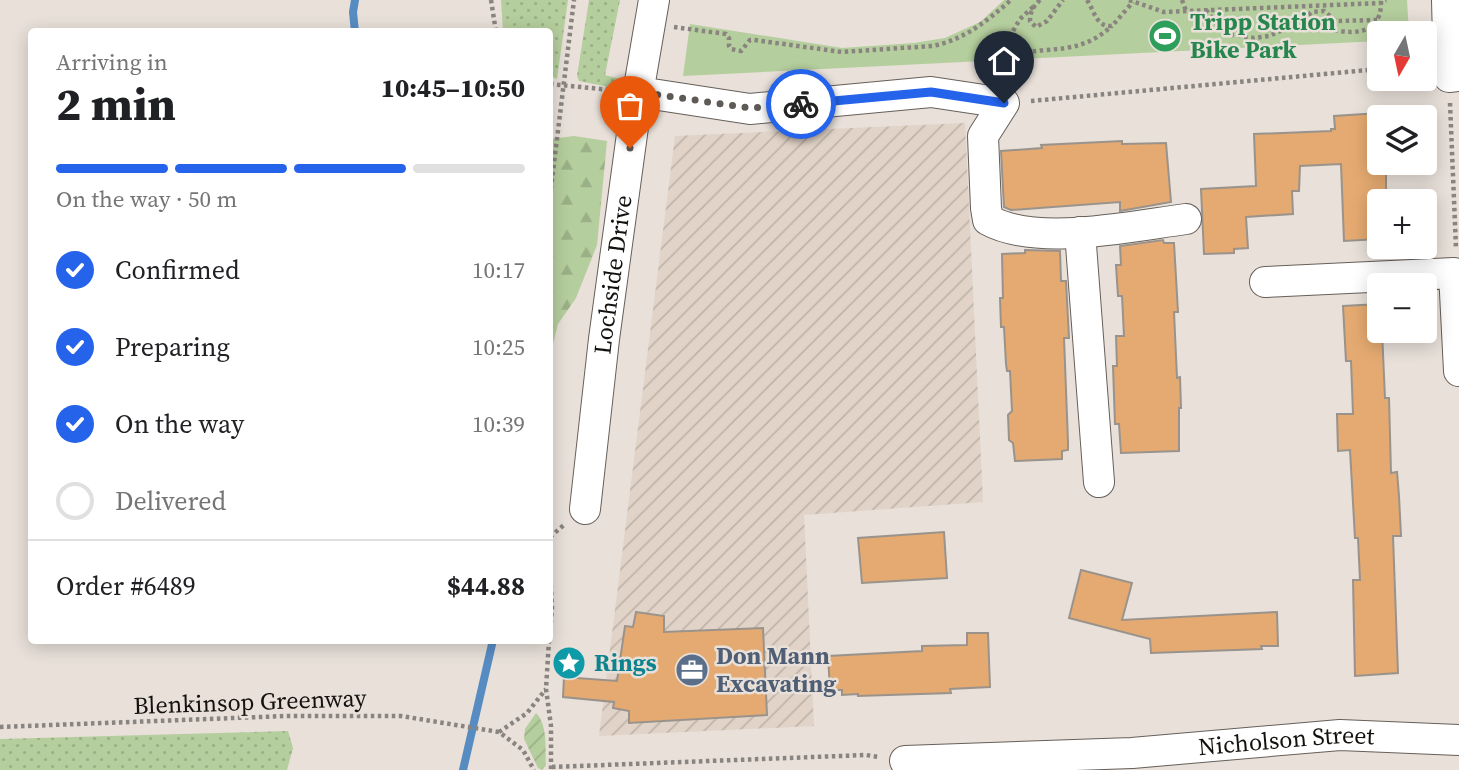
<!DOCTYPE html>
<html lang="en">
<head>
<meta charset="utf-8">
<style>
  body { margin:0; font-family:"Source Serif 4",serif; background:#f2f2f2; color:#202124; height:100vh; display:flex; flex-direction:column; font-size:26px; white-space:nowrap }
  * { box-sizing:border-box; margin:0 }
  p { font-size:23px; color:#757577 }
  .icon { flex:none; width:38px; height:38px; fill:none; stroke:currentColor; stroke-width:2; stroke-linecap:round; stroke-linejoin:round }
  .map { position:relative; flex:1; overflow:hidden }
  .details { position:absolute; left:28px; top:28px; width:525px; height:616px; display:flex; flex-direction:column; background:#fff; border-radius:7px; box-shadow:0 4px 18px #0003 }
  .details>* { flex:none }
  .needle { width:46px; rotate:189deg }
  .tools { position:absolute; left:1367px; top:21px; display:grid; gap:14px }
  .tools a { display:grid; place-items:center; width:70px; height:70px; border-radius:7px; background:#fff; box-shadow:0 4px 18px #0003; font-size:35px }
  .pin { position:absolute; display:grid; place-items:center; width:60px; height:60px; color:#fff; margin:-72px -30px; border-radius:50% 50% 50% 0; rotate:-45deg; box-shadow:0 0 7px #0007 }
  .pin .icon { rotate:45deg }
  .courier { position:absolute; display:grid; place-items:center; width:70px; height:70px; margin:-35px; border:5px solid #2563eb; border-radius:50%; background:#fff; color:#222; box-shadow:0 2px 9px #0007 }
  .headline em { font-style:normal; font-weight:800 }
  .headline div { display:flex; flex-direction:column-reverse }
  .headline { display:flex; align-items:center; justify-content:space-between; height:119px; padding:0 28px }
  h1 { font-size:46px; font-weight:800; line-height:52px }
  .bar { display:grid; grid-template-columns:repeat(4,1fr); gap:10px 7px; align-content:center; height:84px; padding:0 28px }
  .bar i { height:9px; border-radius:5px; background:#e0e0e0 }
  .bar .on { background:#2563eb }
  .bar p { grid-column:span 4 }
  .line { display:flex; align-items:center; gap:18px; padding:0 28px; border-top:2px solid #e0e0e0 }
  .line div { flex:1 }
  ol { padding:0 28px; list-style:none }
  li { display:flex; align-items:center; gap:21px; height:77px }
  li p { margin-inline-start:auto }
  li .icon { padding:7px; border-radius:50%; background:#2563eb; color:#fff; stroke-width:4 }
  li:last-child { color:#757577 }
  li i { width:38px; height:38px; border:4px solid #e0e0e0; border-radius:50% }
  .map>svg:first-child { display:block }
  .industrial { fill:url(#industrial-furrows) }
  .grass { fill:url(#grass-dots) }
  .forest { fill:url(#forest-firs) }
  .garden { fill:url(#garden-furrows) }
  .pitch { fill:#b5ce9d }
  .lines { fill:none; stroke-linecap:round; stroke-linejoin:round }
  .stream { stroke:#578cc3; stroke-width:8 }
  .building { fill:#e5aa71; stroke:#9a938c; stroke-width:2 }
  .minor-casing { stroke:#665f5a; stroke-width:32 }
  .path { stroke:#89847f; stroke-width:4.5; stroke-dasharray:3.5 3.5; stroke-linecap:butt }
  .minor { stroke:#fff; stroke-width:30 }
  .done { stroke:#5e5a56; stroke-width:7; stroke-dasharray:0 12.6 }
  .route { stroke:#2563eb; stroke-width:9 }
  .labels { text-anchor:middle; stroke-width:5; stroke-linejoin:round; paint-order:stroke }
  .leisure-label { font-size:24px; font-weight:bold; fill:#27864d; stroke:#e8e0d9; text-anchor:start }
  .street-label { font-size:24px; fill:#14120f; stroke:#e8e0d9 }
  .service-label { font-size:24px; font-weight:bold; fill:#4e5e75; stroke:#e8e0d9; text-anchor:start }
  .culture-label { font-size:24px; font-weight:bold; fill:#0d838f; stroke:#e8e0d9; text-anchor:start }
</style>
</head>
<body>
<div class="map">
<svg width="1459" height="770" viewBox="0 0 1459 770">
  <defs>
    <pattern id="industrial-furrows" width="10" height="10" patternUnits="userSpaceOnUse" patternTransform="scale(1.75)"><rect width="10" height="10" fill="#e1d3c7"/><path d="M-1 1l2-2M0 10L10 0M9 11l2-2" fill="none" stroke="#c0b4aa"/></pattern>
    <pattern id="grass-dots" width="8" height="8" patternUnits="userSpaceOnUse" patternTransform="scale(1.75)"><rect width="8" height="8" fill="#b5ce9d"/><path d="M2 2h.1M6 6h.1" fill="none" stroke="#9bb086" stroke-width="1.8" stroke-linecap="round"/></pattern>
    <pattern id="forest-firs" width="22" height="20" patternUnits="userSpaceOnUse" patternTransform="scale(1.75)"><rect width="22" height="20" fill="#b5ce9d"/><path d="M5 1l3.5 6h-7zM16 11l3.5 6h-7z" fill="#9bb086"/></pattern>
    <pattern id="garden-furrows" width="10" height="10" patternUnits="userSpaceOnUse" patternTransform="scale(1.75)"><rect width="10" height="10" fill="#b5ce9d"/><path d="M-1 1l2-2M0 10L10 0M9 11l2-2" fill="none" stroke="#9bb086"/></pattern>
  </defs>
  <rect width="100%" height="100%" fill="#e8e0d9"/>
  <path class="industrial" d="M965,123L983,502L804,515L814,726L599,736L675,136Z"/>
  <path class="grass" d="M501,0H568L557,79L550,76V32L503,31Z
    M589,0H620L605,75L620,79L619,89L579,81L577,76Z
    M288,731L293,748L287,770H0V739Z"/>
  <path class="forest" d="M574,136L607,141L597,245L576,298L558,324L550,356V139Z"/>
  <path class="garden" d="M536,713C548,725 545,748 546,765L542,770L538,768L524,739L525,729Z"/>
  <path class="pitch" d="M1004,0H1407L1409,33H1379V41L683,76L690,24L842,48L914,43L945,38L980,22Z"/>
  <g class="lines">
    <path class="stream" d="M355,0L353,12L355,32
      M463,770L493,640"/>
  </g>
  <path class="building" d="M1379,113V163H1386V201H1379V239L1344,241L1341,164L1300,166L1299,191H1292L1293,214L1246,217L1248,248L1234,249V253L1204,254L1201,189L1256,186L1254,134L1331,131V129H1335L1334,116Z
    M1122,141V144L1166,143L1171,202L1120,211V202L1011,210L1004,207L1001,151L1042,148L1041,145Z
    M1163,240L1164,243H1174L1178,312H1174L1177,378L1180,377L1181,408H1179V451L1121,453L1119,424H1115L1113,366H1117L1116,336H1124L1122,296H1118L1116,265H1121L1120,246Z
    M1025,250L1060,251L1061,281H1066L1069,338H1064L1068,442V450L1062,451V459L1015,461L1013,443L1009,440L1008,415L1012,411L1010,371H1007L1006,364L1004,327H1001L1000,298H1003L1002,254L1025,253Z
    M1379,304V331H1382L1385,398H1389L1391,473L1397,472L1399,496L1401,536H1393L1398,673L1355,676L1353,580H1360L1358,538H1355L1350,450L1338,451L1337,414H1353L1351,361H1346L1343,306Z
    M944,532L947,578L862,583L858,538Z
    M1081,570L1132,583L1122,620L1277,612L1278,646H1261L1262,649L1151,653L1150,639L1069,618Z
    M636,612L664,616V632L763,628L767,715L629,723V711L613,708L614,702L563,697L564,677L617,681L625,626L633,627Z
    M967,633H988L990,687L950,689L951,693L858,696V694L842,695V690H830L828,656L922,651V646L967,645Z"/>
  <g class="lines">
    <defs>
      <g id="minor">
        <path d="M1447,0L1449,77L1459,76"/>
        <path d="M639,92L750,109L931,92L1004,103L983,136L986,208L988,220C1037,247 1131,226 1186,219"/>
        <path d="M1080,232L1099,482"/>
        <path d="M1265,282L1454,273L1459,371"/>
        <path id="s1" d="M585,509L604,339L636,105L654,0"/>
        <path id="s2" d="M905,761L1132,753L1340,735L1459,740"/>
      </g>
    </defs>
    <use href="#minor" class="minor-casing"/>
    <path class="path" d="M491,0L496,32
      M1040,0C1033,7 1030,12 1030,21L1036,27L1047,21L1063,0
      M1087,0C1095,12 1096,27 1112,26L1133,2
      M1129,0L1164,12L1381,3L1386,0
      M1182,0L1186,11
      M1033,7L1020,19L1009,38C1015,57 1030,51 1046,50C1074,48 1090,45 1112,26
      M1206,10L1221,29L1233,35L1254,38L1269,36L1299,23L1312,12L1324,11L1336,21L1378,20
      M1300,23C1329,28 1382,49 1381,1
      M674,27L726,34L729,38V46L731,49L741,51L750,40H754L842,52L932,46C964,40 987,21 1011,0
      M550,84L611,90
      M1031,101L1379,69
      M1450,103L1456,248
      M550,196L574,0
      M550,537L565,524
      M550,571L552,608L550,634
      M549,640L546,689L551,726V770
      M0,727L286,716H401L499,732L523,750L534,770
      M499,732L527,713L546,689
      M552,767L866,755L879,757"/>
    <use href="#minor" class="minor"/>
  </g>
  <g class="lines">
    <path class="done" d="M630,148L639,92L750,108L801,104"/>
    <path class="route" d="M801,104L931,92L1004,103"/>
  </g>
  <defs>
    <symbol id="stadium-disc" viewBox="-11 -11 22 22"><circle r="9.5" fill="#2e9e5b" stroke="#e8e0d9"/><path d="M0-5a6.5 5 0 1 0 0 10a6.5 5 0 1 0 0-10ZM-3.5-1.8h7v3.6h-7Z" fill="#fff"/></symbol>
    <symbol id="sight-disc" viewBox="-11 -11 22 22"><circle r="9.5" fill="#0f9aa8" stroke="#e8e0d9"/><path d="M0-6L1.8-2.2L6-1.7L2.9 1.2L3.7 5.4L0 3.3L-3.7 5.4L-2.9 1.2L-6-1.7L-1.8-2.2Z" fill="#fff"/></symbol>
    <symbol id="office-disc" viewBox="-11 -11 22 22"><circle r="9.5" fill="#5c6f8a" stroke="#e8e0d9"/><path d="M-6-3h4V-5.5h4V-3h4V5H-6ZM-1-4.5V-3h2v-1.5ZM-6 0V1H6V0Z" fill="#fff"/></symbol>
  </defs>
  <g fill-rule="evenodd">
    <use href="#stadium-disc" x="1146" y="17" width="38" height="38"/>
    <use href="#sight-disc" x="550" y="644" width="38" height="38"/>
    <use href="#office-disc" x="673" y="651" width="38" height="38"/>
  </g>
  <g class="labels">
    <g class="leisure-label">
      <text x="1190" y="30">Tripp Station<tspan x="1190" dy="28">Bike Park</tspan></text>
    </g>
    <g class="street-label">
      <text dy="8" stroke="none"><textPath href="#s1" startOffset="236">Lochside Drive</textPath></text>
      <text transform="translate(250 702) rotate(-2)" y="8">Blenkinsop Greenway</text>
      <text dy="8" stroke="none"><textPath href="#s2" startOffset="382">Nicholson Street</textPath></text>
    </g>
    <g class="service-label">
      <text x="716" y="664">Don Mann<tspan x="716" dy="28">Excavating</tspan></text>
    </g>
    <g class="culture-label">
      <text x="594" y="671">Rings</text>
    </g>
  </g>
</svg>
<div class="tools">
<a><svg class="needle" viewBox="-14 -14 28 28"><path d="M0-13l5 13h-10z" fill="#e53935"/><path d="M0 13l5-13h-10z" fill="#757577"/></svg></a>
<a><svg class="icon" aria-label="layers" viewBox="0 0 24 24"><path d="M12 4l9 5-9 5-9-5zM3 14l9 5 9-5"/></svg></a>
<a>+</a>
<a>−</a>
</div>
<div class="pin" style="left:630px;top:148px;background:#ea580c"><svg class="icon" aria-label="bag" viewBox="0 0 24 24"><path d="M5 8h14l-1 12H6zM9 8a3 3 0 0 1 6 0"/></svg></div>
<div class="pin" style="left:1004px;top:103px;background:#1f2937"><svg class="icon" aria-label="home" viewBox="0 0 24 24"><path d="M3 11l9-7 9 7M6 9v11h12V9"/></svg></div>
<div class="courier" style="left:801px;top:104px"><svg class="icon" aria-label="bike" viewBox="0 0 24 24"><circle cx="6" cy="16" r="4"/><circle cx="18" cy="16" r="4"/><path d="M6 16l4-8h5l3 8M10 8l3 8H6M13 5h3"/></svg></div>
<section class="details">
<div class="headline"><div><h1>2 min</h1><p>Arriving in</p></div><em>10:45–10:50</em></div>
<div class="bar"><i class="on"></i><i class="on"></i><i class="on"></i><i></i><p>On the way · 50 m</p></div>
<ol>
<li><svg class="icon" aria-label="check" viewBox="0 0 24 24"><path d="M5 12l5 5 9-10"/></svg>Confirmed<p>10:17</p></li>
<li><svg class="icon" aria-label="check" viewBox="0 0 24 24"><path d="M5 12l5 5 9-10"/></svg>Preparing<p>10:25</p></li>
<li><svg class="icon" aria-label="check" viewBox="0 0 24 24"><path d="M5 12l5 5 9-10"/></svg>On the way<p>10:39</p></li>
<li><i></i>Delivered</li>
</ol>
<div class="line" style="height:91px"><div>Order #6489</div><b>$44.88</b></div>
</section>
</div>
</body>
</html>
